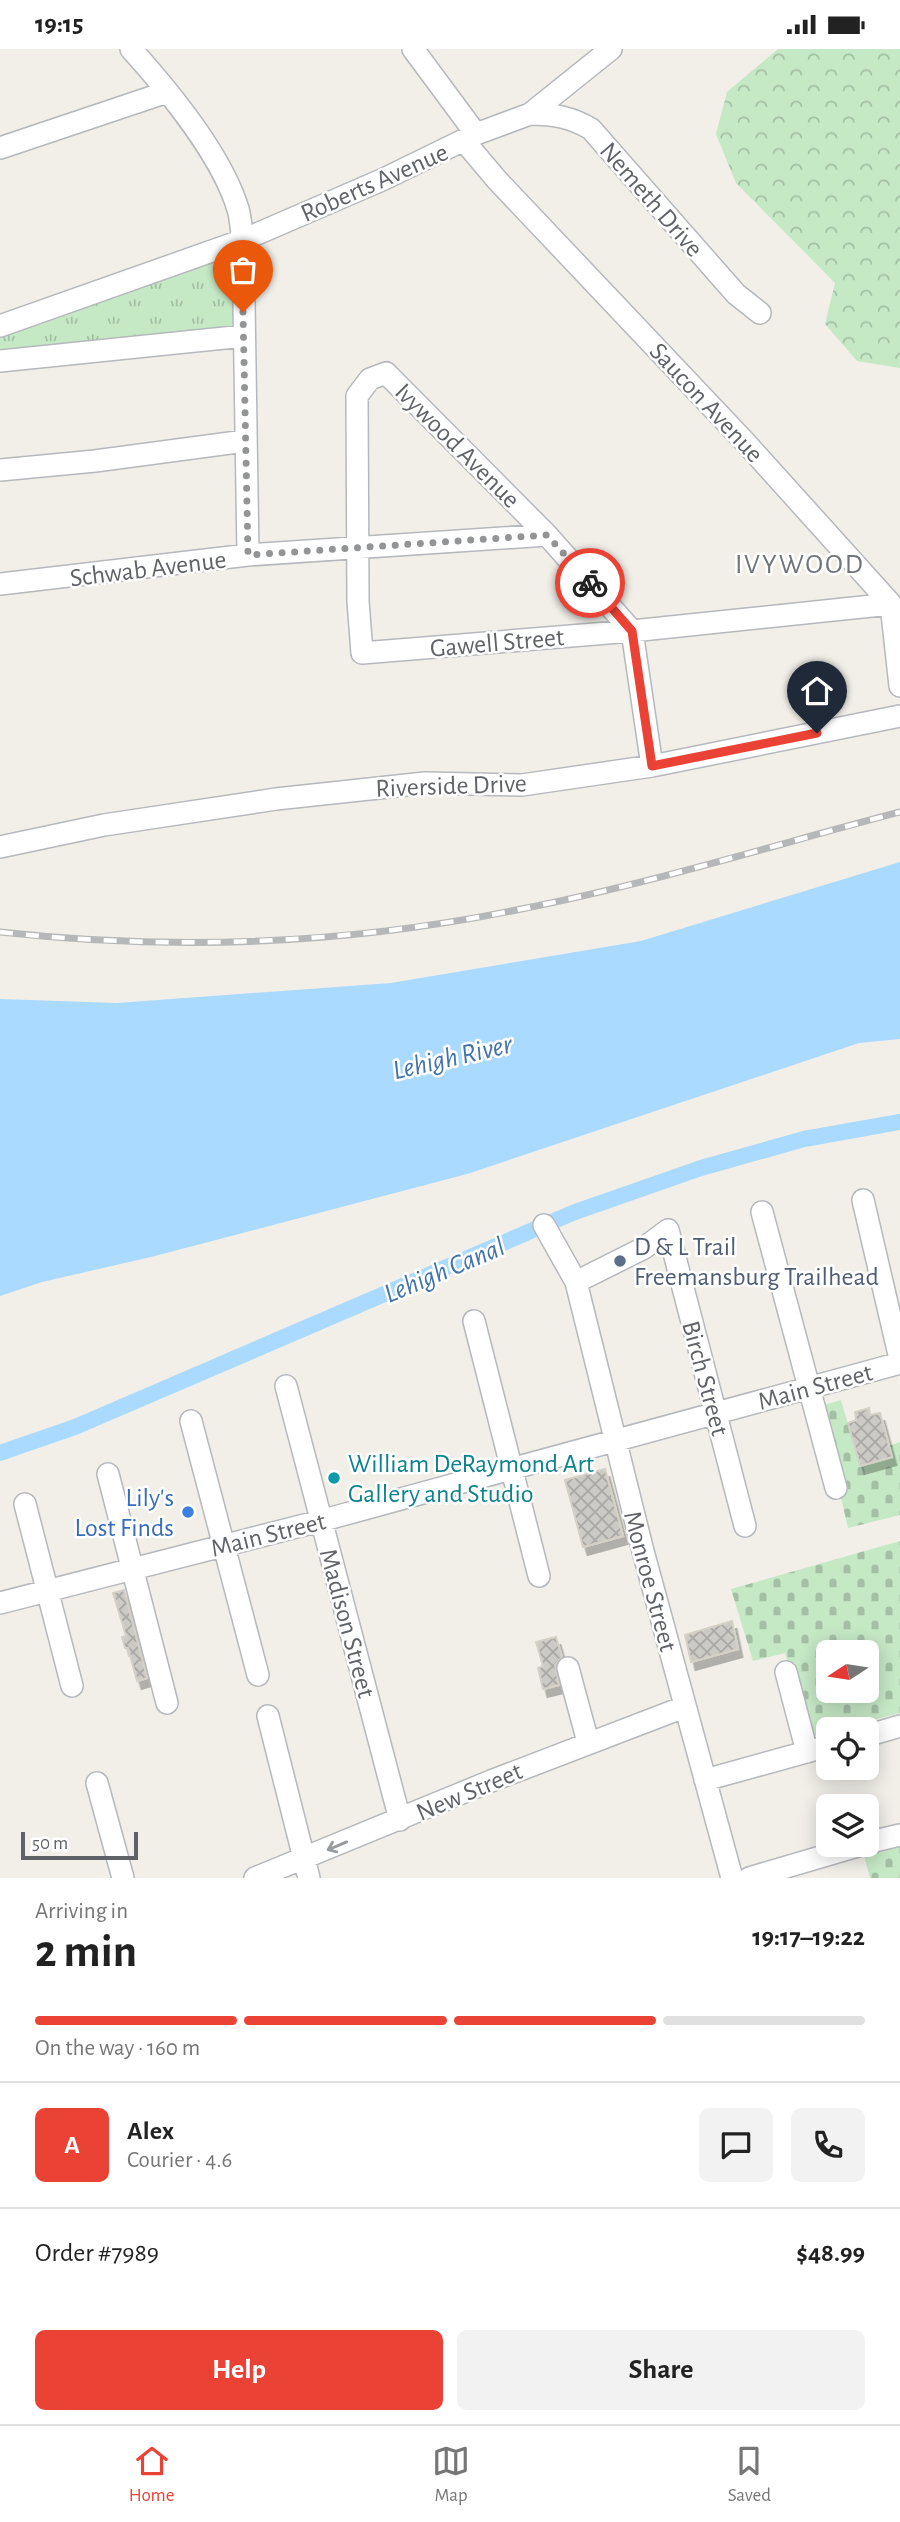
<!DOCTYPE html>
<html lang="en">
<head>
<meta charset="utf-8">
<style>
  body { margin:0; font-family:"Alegreya Sans",sans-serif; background:#f2f2f2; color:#222; height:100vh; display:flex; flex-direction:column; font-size:26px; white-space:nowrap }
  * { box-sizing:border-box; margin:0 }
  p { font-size:23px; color:#767676 }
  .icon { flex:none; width:38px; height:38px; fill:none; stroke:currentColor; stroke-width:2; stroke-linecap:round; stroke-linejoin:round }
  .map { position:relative; height:1829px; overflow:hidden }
  .panel { display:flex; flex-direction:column; background:#fff; flex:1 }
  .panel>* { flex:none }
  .needle { width:46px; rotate:258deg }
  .controls { position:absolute; left:816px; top:1591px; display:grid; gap:14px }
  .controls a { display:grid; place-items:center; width:63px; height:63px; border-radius:10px; background:#fff; box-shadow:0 4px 18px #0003; font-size:35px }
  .scale { position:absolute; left:21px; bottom:18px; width:117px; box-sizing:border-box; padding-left:7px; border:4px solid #5f6368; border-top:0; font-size:19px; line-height:24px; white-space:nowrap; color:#5f6368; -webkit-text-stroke:5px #fff; paint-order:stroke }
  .pin { position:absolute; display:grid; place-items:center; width:60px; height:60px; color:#fff; margin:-72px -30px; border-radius:50% 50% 50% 0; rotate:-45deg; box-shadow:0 0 7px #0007 }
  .pin .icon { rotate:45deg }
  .courier { position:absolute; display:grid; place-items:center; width:70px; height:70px; margin:-35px; border:5px solid #ea4335; border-radius:50%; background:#fff; color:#222; box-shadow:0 2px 9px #0007 }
  .head em { font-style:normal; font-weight:700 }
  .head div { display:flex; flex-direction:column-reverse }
  .head { display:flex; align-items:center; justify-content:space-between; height:119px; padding:0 35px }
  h1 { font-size:46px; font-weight:700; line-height:52px }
  .bar { display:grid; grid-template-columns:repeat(4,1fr); gap:10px 7px; align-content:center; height:84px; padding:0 35px }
  .bar i { height:9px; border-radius:5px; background:#e0e0e0 }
  .bar .on { background:#ea4335 }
  .bar p { grid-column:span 4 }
  .line { display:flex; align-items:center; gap:18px; padding:0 35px; border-top:2px solid #e0e0e0 }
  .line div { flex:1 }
  .round { display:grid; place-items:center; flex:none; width:74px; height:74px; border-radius:10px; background:#f2f2f2 }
  .action { display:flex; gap:14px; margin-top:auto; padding:14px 35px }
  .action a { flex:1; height:80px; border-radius:10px; background:#ea4335; color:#fff; font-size:28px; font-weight:700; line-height:80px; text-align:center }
  .action a+a { background:#f2f2f2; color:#222 }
  .status { display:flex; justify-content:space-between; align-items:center; height:49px; padding:0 35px; background:#fff; direction:ltr }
  .status svg { height:19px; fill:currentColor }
  .tab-bar { display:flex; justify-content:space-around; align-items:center; height:98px; border-top:2px solid #e0e0e0; background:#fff; font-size:19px; color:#767676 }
  .tab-bar a { display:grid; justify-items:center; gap:4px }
  .tab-bar .on { color:#ea4335 }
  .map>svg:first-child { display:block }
  .forest { fill:url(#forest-crowns) }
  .cemetery { fill:url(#cemetery-stones); fill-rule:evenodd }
  .park { fill:url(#park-tufts) }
  .water { fill:#aadaff }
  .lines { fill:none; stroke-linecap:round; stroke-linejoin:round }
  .canal { stroke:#aadaff; stroke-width:16 }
  .building { fill:url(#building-cross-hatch); stroke:#d6d1c6; stroke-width:2; filter:url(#shadow) }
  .minor-casing { stroke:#b5b8bc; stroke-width:24 }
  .minor { stroke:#fff; stroke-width:21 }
  .rail-casing { stroke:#b6b7b8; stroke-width:7 }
  .rail { stroke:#fff; stroke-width:4.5; stroke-dasharray:13; stroke-linecap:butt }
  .oneway { stroke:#979a9d }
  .done { stroke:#929495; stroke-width:7; stroke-dasharray:0 12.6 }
  .route { stroke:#ea4335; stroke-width:9 }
  .service-dot { fill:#5c6f8a; stroke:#fff; stroke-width:2.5 }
  .culture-dot { fill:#0f9aa8; stroke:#fff; stroke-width:2.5 }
  .shop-dot { fill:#3f7fe0; stroke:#fff; stroke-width:2.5 }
  .labels { text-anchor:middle; stroke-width:5; stroke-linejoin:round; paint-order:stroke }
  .street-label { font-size:26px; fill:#5f6368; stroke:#fff }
  .service-label { font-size:26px; fill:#4e5e75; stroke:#fff; text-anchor:start }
  .culture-label { font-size:26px; fill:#0d838f; stroke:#fff; text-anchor:start }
  .shop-label { font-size:26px; fill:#366cbe; stroke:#fff; text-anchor:end }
  .neighbourhood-label { font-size:28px; letter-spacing:2px; fill:#70757a; stroke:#fff }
  .water-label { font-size:28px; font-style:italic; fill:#4174aa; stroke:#fff }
</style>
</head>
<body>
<div class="status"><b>19:15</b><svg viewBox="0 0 49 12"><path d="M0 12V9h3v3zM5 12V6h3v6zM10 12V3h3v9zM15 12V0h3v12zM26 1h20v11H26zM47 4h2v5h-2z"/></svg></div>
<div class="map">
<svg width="900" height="1829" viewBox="0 0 900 1829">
  <defs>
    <pattern id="forest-crowns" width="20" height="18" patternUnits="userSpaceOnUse" patternTransform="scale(1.75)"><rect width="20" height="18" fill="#c5e8c5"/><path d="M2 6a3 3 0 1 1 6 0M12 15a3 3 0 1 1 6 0" fill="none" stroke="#a3c0a4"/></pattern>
    <pattern id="cemetery-stones" width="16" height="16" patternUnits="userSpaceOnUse" patternTransform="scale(1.75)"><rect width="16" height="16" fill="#c5e8c5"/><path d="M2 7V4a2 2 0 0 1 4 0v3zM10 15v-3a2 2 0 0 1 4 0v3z" fill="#a3c0a4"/></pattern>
    <pattern id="park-tufts" width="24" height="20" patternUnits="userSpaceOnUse" patternTransform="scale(1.75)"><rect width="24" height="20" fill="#c5e8c5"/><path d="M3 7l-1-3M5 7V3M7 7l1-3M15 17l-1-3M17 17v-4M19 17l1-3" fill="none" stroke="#a3c0a4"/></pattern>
    <pattern id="building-cross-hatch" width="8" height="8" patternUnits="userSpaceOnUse" patternTransform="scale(1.75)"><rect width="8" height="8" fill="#cccac5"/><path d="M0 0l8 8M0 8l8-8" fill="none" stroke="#a9a8a4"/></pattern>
    <filter id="shadow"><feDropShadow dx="4.5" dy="8" stdDeviation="0" flood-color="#0004"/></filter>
  </defs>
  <rect width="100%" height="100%" fill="#f1efe8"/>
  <path class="forest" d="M778,0H900V319L857,312L825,275L835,234L736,134L716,85L727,43Z"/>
  <path class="cemetery" d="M841,1351L860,1416L892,1408L889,1397L900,1393V1466L848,1479L820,1357Z
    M900,1492V1664L839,1680H828V1683L809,1688L785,1604L753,1612L731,1540ZM828,1603H866V1642H828Z
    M900,1790V1829H870L862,1799Z"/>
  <path class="park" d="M233,204L236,274L228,280L0,306V286Z"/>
  <path class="water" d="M900,813V990L859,994L467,1125L151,1208L42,1233L0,1247V950L117,954L391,934L641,892Z"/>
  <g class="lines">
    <path class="canal" d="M0,1404L75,1378L575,1163L701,1119L804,1090L900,1073"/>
  </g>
  <path class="building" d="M869,1359L870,1366L880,1364L892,1408L860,1417L848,1374L856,1371L855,1363Z
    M605,1420L623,1487L583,1498L565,1431Z
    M124,1541L147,1629L137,1632L128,1599H125L122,1588L126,1587L113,1544Z
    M732,1572L738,1600L691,1613L685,1586Z
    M556,1588L562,1608L555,1616L559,1636L543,1640L538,1619L543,1617L536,1593Z"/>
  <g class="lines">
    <defs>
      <path id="minor" d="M131,0C168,41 222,107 238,160C241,170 241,181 243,191L248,506
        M413,0L476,85
        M530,65C553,65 571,68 591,80L736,245L760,264
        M465,93L497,131L745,393L891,555L900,637
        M0,99L167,43
        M0,277L243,191L384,130L476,85L530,65L611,0
        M0,312L244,287
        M0,421L95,412L245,392
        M0,535L248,506L547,486
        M652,717L632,582L547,486L386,324L370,330L357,347L358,552L362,604L632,582L891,555
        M0,798L104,776L276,750L425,734L522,736L652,717L900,667
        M863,1151L900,1310
        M762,1163L836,1439
        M544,1176L576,1233L643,1502L732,1829
        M576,1233L644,1199L668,1181L745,1477
        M474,1272L539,1527
        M286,1337L400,1771
        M191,1372L258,1626
        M108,1425L167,1654
        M25,1455L72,1637
        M0,1554L320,1472L900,1314
        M568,1619L588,1693
        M786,1623L807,1703
        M268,1667L309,1829
        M866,1687L900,1677
        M705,1731L828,1697
        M97,1734L123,1829
        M866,1794L900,1786
        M255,1829L491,1732L684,1658
        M749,1829L861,1796"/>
    </defs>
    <use href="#minor" class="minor-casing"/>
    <use href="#minor" class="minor"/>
    <defs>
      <path id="rail" d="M0,883C173,902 351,895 521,860C649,835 774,796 900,763"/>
    </defs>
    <use href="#rail" class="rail-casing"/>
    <use href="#rail" class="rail"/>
  </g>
  <defs><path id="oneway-shaft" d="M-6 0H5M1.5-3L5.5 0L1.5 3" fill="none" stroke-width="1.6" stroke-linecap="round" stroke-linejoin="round" transform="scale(1.75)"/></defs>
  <use class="oneway" href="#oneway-shaft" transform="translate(337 1797) rotate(157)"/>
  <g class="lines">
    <path class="done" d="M243,263L248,506L547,486L590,534"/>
    <path class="route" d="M590,534L632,582L652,717L817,684"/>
  </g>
  <circle class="service-dot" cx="620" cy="1212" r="7"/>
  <circle class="culture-dot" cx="334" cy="1429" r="7"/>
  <circle class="shop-dot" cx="188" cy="1463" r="7"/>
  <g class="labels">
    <g class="street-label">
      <text transform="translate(374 133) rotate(-24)" y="9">Roberts Avenue</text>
      <text transform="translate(652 150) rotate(49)" y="9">Nemeth Drive</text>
      <text transform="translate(707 353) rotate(47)" y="9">Saucon Avenue</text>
      <text transform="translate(458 396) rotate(45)" y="9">Ivywood Avenue</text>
      <text transform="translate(148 519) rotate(-7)" y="9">Schwab Avenue</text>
      <text transform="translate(497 593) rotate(-5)" y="9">Gawell Street</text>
      <text transform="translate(451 736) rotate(-2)" y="9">Riverside Drive</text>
      <text transform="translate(706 1329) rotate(75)" y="9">Birch Street</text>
      <text transform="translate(815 1337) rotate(-15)" y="9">Main Street</text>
      <text transform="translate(268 1485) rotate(-14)" y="9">Main Street</text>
      <text transform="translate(651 1532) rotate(75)" y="9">Monroe Street</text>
      <text transform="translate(348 1574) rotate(75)" y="9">Madison Street</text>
      <text transform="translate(469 1742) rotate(-23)" y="9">New Street</text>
    </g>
    <g class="service-label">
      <text x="634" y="1206">D &amp; L Trail<tspan x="634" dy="30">Freemansburg Trailhead</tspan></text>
    </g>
    <g class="culture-label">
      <text x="348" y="1423">William DeRaymond Art<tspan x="348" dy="30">Gallery and Studio</tspan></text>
    </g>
    <g class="shop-label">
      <text x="174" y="1457">Lily's<tspan x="174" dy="30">Lost Finds</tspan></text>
    </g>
    <g class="neighbourhood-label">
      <text x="800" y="524">IVYWOOD</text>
    </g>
    <g class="water-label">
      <text transform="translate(452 1007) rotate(-13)" y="10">Lehigh River</text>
      <text transform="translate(444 1220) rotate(-23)" y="10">Lehigh Canal</text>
    </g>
  </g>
</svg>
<div class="controls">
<a><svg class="needle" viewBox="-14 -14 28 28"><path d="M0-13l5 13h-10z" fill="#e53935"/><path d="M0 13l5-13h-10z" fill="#767676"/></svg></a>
<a><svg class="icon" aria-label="locate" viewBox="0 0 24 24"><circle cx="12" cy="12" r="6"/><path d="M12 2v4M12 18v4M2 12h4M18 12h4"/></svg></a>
<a><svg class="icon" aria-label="layers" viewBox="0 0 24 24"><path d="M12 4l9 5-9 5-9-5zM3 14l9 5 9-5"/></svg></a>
</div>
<div class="scale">50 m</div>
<div class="pin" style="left:243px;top:263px;background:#ea580c"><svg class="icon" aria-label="bag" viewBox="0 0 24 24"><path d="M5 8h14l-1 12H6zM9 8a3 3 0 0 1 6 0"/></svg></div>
<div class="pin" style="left:817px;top:684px;background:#1f2937"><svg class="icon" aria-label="home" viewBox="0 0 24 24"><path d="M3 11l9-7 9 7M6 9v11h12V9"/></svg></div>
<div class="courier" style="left:590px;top:534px"><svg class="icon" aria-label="bike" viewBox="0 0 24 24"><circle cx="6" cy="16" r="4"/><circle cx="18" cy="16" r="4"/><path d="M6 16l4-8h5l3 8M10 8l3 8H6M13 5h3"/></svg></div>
</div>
<section class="panel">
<div class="head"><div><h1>2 min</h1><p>Arriving in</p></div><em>19:17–19:22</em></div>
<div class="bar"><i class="on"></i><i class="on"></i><i class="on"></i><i></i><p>On the way · 160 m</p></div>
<div class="line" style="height:126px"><b class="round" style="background:#ea4335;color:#fff">A</b><div><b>Alex</b><p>Courier · 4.6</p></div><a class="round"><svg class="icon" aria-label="chat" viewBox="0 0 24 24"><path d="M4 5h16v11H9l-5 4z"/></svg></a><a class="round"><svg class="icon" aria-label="phone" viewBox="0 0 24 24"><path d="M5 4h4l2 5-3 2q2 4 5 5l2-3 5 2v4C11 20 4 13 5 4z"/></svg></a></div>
<div class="line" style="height:91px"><div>Order #7989</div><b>$48.99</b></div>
<div class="action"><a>Help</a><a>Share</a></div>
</section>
<nav class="tab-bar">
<a class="on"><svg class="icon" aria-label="home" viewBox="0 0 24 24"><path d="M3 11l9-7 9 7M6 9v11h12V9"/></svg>Home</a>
<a><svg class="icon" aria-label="map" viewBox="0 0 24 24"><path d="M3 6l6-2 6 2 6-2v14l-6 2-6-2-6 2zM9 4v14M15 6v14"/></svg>Map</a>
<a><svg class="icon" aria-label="saved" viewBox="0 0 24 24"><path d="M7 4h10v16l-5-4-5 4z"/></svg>Saved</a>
</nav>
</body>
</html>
